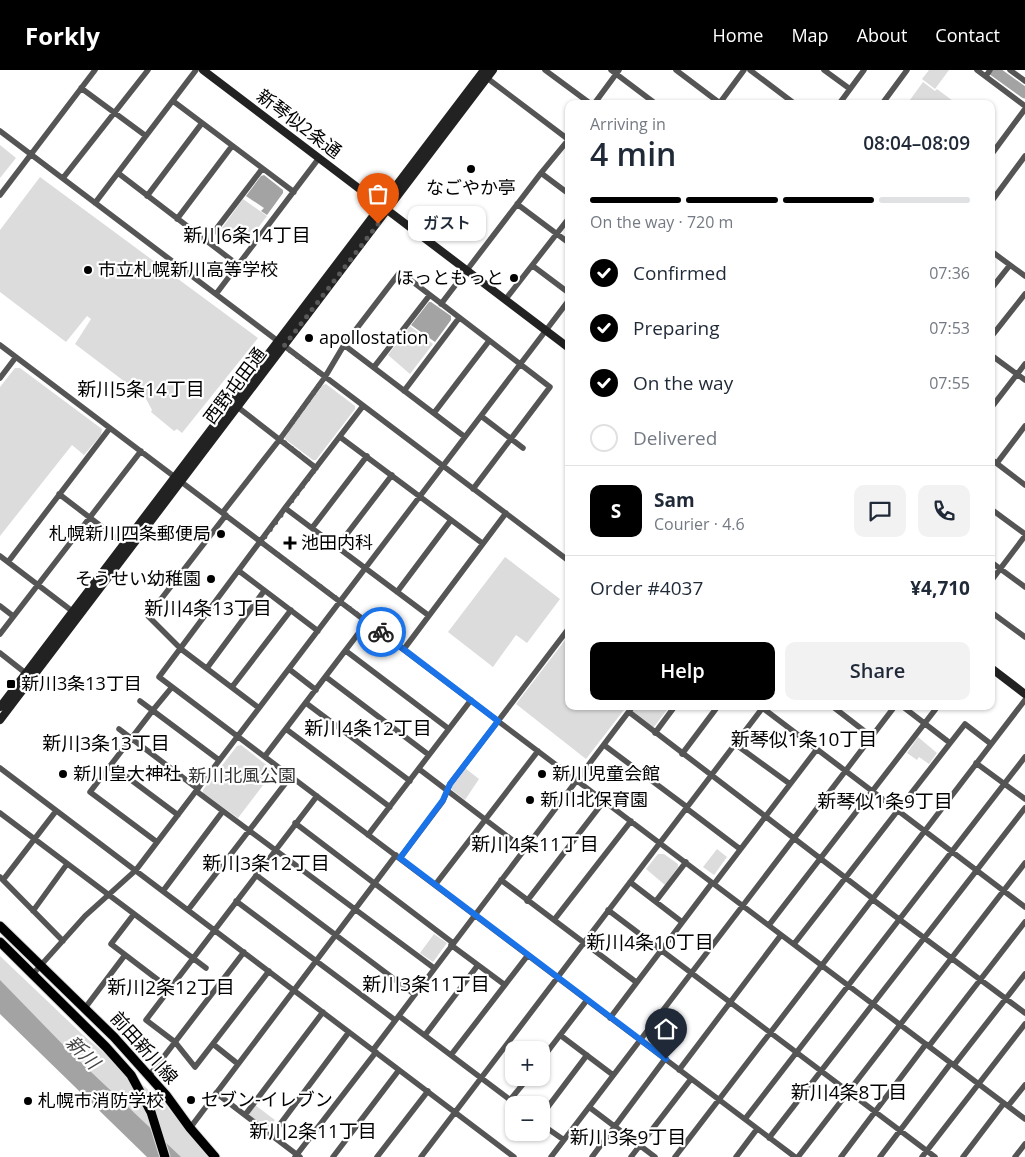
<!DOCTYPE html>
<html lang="en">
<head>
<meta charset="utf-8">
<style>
  body { margin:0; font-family:"Open Sans","Noto Sans JP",sans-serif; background:#f2f2f3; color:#1f2937; height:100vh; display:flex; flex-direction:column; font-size:19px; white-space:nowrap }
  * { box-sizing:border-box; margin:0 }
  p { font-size:16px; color:#747a83 }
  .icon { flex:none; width:28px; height:28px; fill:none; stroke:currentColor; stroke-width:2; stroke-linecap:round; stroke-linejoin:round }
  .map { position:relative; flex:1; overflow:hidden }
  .side { position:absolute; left:565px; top:30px; width:430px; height:610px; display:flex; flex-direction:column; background:#fff; border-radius:10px; box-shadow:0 1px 4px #0004 }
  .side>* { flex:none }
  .controls { position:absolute; left:505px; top:971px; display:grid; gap:10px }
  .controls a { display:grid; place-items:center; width:45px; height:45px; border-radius:10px; background:#fff; box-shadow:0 1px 4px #0004; font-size:25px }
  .pin { position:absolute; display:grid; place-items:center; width:42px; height:42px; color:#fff; margin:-51px -21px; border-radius:50% 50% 50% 0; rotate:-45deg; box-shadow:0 0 5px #0007 }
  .pin .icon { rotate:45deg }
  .courier { position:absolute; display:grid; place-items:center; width:50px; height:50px; margin:-25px; border:4px solid #1a73e8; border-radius:50%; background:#fff; color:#222; box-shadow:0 1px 6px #0007 }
  .bubble { position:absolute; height:35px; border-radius:10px; background:#fff; box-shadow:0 1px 4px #0004; font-size:16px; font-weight:600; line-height:35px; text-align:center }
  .summary em { font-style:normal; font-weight:600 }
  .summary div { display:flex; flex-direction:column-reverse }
  .summary { display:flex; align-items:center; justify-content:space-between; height:85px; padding:0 25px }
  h1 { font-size:32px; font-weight:600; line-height:38px }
  .bar { display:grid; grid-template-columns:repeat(4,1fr); gap:8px 5px; align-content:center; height:60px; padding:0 25px }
  .bar i { height:6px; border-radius:4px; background:#e0e1e3 }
  .bar .selected { background:#000 }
  .bar p { grid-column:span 4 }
  .line { display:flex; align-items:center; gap:12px; padding:0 25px; border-top:1px solid #e0e1e3 }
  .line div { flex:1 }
  .round { display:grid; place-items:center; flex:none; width:52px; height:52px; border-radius:10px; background:#f2f2f3 }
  ol { padding:0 25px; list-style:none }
  li { display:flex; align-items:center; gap:15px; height:55px }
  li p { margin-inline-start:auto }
  li .icon { padding:5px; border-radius:50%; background:#000; color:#fff; stroke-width:4 }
  li:last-child { color:#747a83 }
  li i { width:28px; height:28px; border:2px solid #e0e1e3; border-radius:50% }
  .cta { display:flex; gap:10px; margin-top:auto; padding:10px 25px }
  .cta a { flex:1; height:58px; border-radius:10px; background:#000; color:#fff; font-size:20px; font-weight:600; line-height:58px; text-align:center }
  .cta a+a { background:#f2f2f3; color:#1f2937 }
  header { display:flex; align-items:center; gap:30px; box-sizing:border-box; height:70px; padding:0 25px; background:#000; color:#fff }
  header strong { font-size:24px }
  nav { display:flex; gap:28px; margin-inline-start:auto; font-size:18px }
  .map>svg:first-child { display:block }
  .green { fill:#dcdcdc }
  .water { fill:#a3a3a3 }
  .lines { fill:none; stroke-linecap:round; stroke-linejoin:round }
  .river { stroke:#a3a3a3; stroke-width:11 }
  .primary-casing { stroke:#dbdbdb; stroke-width:11 }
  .street { stroke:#555; stroke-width:5.5 }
  .secondary { stroke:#222; stroke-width:8 }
  .primary { stroke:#000; stroke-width:9 }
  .done { stroke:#595959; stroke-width:5; stroke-dasharray:0 9 }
  .route { stroke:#1a73e8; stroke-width:6 }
  .poi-dot { fill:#000; stroke:#fff; stroke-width:2 }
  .labels { text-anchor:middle; stroke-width:4.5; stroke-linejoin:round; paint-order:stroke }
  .street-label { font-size:18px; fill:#000; stroke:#fff }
  .poi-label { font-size:18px; fill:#000; stroke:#fff; text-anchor:start }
  .park-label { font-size:18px; fill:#333; stroke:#fff }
  .neighbourhood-label { font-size:19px; fill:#000; stroke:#fff }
  .water-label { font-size:19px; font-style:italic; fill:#444; stroke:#fff }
</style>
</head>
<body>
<header>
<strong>Forkly</strong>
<nav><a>Home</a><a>Map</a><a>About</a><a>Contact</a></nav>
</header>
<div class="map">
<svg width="1025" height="1087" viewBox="0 0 1025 1087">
  <rect width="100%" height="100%" fill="#fff"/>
  <path class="green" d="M929,0H949L935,19L922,9Z
    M923,12L935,21L937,19L957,34H907Z
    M0,75L16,88L0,108Z
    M40,107L258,268L182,363L177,359L174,361L151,342L152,340L145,327L75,274L91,249L87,246L66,272L0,222V160Z
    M243,129L267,146L245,175L222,158Z
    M410,256L433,274L410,304L388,285Z
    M15,298H20L102,359L101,365L84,385L72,375L0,466V317Z
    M326,314L355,336V339L316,390H313L285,369V366L323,315Z
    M505,487L560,529L527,573L516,565L493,597L448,562Z
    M569,565V636H627L586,689L516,634Z
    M637,636H670L653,658L632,642Z
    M918,667L937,683L929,694L919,687L917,690L907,683Z
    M241,675L274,701L238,748L203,723V720L237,676Z
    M465,698L479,709L465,730L452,720V714Z
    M717,779L727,787L714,805L703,797Z
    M658,784H664L678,794V797L665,815L646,799Z
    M434,864L447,873L433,892L420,883Z
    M0,886L83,965L164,1033L208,1087H173L0,913Z
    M255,1035L275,1050L267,1059L247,1044Z"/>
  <path class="water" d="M264,105L283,120V123L267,145L261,141L264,138L246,126L261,106Z
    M429,232H431L451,246V250L435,272L411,255Z
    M0,910L71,983L181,1087H147L0,944Z"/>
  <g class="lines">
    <path class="river" d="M993,0L1025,23"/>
    <defs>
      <path id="primary" d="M0,856L114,967L166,1025L190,1058L215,1087
        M0,872L106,977L131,1005L151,1042L165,1087"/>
    </defs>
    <use href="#primary" class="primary-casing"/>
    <path class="street" d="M545,0L591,34
      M611,0L656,34
      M676,0L721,34
      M750,0L795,34
      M824,0L850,19
      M977,0L1025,36
      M1010,0L1025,11
      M986,6L990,0
      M487,8L569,70
      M81,18L146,66
      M173,31L294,122
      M594,34L619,0
      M719,34L744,0
      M839,34L864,0
      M882,34L907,0
      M0,61L569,491
      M991,85L1025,39
      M118,103L238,195
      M541,103L569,124
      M63,108L148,0
      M0,125L95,0
      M147,126L202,53
      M991,132L1025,86
      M95,133L196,0
      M517,134L569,173
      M177,149L232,76
      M207,171L262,99
      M991,181L1025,206
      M533,196L569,223
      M991,219L1010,195
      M216,224L319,88
      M505,230L569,148
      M441,234L541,103L569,69
      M991,267L1025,224
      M0,275L1025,1049
      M344,275L465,367
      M991,285L1025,310
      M374,297L429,226
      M0,308L16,287
      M404,321L459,248
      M235,335L316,398
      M363,336L285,438L159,607L795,1087
      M991,338L1025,294
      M434,343L489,271
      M481,346L523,378
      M340,367L482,473
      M991,389L1025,415
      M997,393L1025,356
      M59,424L127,476
      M285,438L428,545
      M991,439L1025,464
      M223,442L280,369L325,307L344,275L400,202L550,317L473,419
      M226,445L148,546L181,579L259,638
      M312,458L367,386
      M337,477L392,405
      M0,486L76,544
      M8,492L110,358
      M991,492L1025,517
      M239,501L318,561
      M991,511L1025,466
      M397,522L451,450
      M0,536L13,546
      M991,542L1025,567
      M0,564L141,381
      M404,579L506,443
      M346,581L449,659
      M0,583L28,605
      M207,598L264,521
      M289,599L316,620
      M326,607L429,685
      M232,617L291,540
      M140,631L219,690
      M306,633L410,711
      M760,636L1025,837
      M832,636L872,667
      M902,636L950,673
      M629,642L872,828
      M119,659L198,719
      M286,659L390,737
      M655,663L675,636
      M735,674L790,714
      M604,675L687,737
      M682,684L718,636
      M265,686L367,552
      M976,693L1025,729
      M111,695L178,745
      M0,698L514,1087
      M419,699L524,779
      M196,721L434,898
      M686,738L740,779
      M0,743L206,898
      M295,753L453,873
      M368,765L471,630
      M157,772L90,722L153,640L172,617
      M400,788L443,731L450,714L569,558
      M256,805L414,924
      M0,807L63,871
      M3,810L56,741
      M501,810L636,912
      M630,812L682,852
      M714,814L817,679
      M435,815L538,681
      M163,821L223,741
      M872,829L1025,943
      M236,831L395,950
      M527,831L604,731
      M656,831L686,792
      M188,840L291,706
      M608,840L935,1087
      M33,841L67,794
      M134,844L111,874L170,919
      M554,850L631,751
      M769,855L938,636
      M794,874L965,654L991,674
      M451,875L505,915
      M269,901L195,997L175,972L146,950L317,726
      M33,904L85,846L136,800L569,230
      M85,938L125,885
      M399,946L517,1035
      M610,948L712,813
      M425,965L478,895
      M560,965L613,1005
      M213,974L238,994
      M929,976L1025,852
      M373,980L633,636
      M451,985L528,885
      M541,990L587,930
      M954,995L1025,904
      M679,1000L781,865
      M149,1006L244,882
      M216,1023L300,1087
      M510,1030L528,1008
      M1008,1036L1025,1015
      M589,1037L655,1087
      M245,1045L323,942
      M541,1046L587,985
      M745,1049L1025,687
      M541,1054L564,1070
      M190,1058L396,785
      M272,1065L349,962
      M769,1068L1025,738
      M295,1087L376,982
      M333,1087L399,1000
      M377,1087L428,1021
      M421,1087L764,636
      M551,1087L895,636
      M592,1087L665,989
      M631,1087L691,1009
      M675,1087L1025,630
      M736,1087L757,1059
      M798,1087L1025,793
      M841,1087L926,974
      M880,1087L951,993
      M922,1087L1025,954
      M963,1087L1004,1033
      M1015,1087L1025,1074"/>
    <path class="secondary" d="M203,0L569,278
      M991,598L1025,624
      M0,637L484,0
      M0,650L493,0"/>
    <use href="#primary" class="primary"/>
  </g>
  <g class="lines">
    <path class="done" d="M378,154L284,276L325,307L280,369L316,398L261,472L381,562"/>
    <path class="route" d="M381,562L498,651L450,714L443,730L400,788L666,989"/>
  </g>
  <g class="poi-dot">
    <circle cx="471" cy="99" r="5"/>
    <circle cx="88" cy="200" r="5"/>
    <circle cx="514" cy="208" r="5"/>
    <circle cx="309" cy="268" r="5"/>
    <circle cx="221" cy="464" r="5"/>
    <path d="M287.5 465.5h5v5h5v5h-5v5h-5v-5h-5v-5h5z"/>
    <circle cx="211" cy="509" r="5"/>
    <rect x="6" y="609" width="10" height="10" rx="2.5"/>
    <circle cx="63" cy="704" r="5"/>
    <circle cx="542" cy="704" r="5"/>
    <circle cx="530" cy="730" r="5"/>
    <circle cx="191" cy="1030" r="5"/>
    <circle cx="28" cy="1031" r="5"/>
  </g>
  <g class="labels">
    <g class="street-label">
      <text transform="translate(299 54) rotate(37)" y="6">新琴似2条通</text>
      <text transform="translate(235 316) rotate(-53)" y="6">西野屯田通</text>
      <text transform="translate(144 978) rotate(48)" y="6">前田新川線</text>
    </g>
    <g class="poi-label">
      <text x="471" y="124" text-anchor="middle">なごやか亭</text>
      <text x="98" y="206">市立札幌新川高等学校</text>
      <text x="504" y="214" text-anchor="end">ほっともっと</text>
      <text x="319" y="274">apollostation</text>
      <text x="211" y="470" text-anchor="end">札幌新川四条郵便局</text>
      <text x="301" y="479">池田内科</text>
      <text x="201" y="515" text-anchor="end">そうせい幼稚園</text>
      <text x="21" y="620">新川3条13丁目</text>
      <text x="73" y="710">新川皇大神社</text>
      <text x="552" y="710">新川児童会館</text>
      <text x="540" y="736">新川北保育園</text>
      <text x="201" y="1036">セブン-イレブン</text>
      <text x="38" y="1037">札幌市消防学校</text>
    </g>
    <g class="park-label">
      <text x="242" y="712">新川北風公園</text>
    </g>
    <g class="neighbourhood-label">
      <text x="247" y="172">新川6条14丁目</text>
      <text x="141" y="326">新川5条14丁目</text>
      <text x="208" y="545">新川4条13丁目</text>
      <text x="368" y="665">新川4条12丁目</text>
      <text x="804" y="676">新琴似1条10丁目</text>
      <text x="106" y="680">新川3条13丁目</text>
      <text x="885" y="738">新琴似1条9丁目</text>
      <text x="535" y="781">新川4条11丁目</text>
      <text x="266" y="800">新川3条12丁目</text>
      <text x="650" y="879">新川4条10丁目</text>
      <text x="426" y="921">新川3条11丁目</text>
      <text x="171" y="924">新川2条12丁目</text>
      <text x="849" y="1029">新川4条8丁目</text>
      <text x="313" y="1068">新川2条11丁目</text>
      <text x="628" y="1074">新川3条9丁目</text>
    </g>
    <g class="water-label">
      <text transform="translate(83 982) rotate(45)" y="7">新川</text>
    </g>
  </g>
</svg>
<div class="controls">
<a>+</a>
<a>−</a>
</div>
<div class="pin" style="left:378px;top:154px;background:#ea580c"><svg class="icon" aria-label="bag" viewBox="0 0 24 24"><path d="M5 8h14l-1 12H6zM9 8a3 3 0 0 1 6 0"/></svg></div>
<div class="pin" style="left:666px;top:989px;background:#1f2937"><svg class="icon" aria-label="home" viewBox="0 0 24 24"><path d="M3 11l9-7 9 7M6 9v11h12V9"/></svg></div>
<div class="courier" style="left:381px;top:562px"><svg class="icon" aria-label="bike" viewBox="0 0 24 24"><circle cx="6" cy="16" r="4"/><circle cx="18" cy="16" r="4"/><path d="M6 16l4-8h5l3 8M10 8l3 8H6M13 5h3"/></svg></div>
<div class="bubble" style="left:408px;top:136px;width:78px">ガスト</div>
<section class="side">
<div class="summary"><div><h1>4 min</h1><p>Arriving in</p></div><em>08:04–08:09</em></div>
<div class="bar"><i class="selected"></i><i class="selected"></i><i class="selected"></i><i></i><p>On the way · 720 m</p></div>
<ol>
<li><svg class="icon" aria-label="check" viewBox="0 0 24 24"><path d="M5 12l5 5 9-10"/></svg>Confirmed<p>07:36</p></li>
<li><svg class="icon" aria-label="check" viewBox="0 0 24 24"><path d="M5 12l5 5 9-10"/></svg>Preparing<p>07:53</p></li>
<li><svg class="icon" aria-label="check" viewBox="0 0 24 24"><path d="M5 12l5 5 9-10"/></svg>On the way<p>07:55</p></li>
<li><i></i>Delivered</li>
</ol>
<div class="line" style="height:90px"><b class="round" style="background:#000;color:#fff">S</b><div><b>Sam</b><p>Courier · 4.6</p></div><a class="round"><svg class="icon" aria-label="chat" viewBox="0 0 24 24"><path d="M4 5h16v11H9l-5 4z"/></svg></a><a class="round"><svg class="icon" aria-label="phone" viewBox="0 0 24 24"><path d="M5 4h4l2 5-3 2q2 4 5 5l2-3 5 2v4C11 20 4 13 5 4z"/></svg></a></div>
<div class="line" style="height:65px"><div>Order #4037</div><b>¥4,710</b></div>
<div class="cta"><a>Help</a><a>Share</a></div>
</section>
</div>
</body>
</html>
